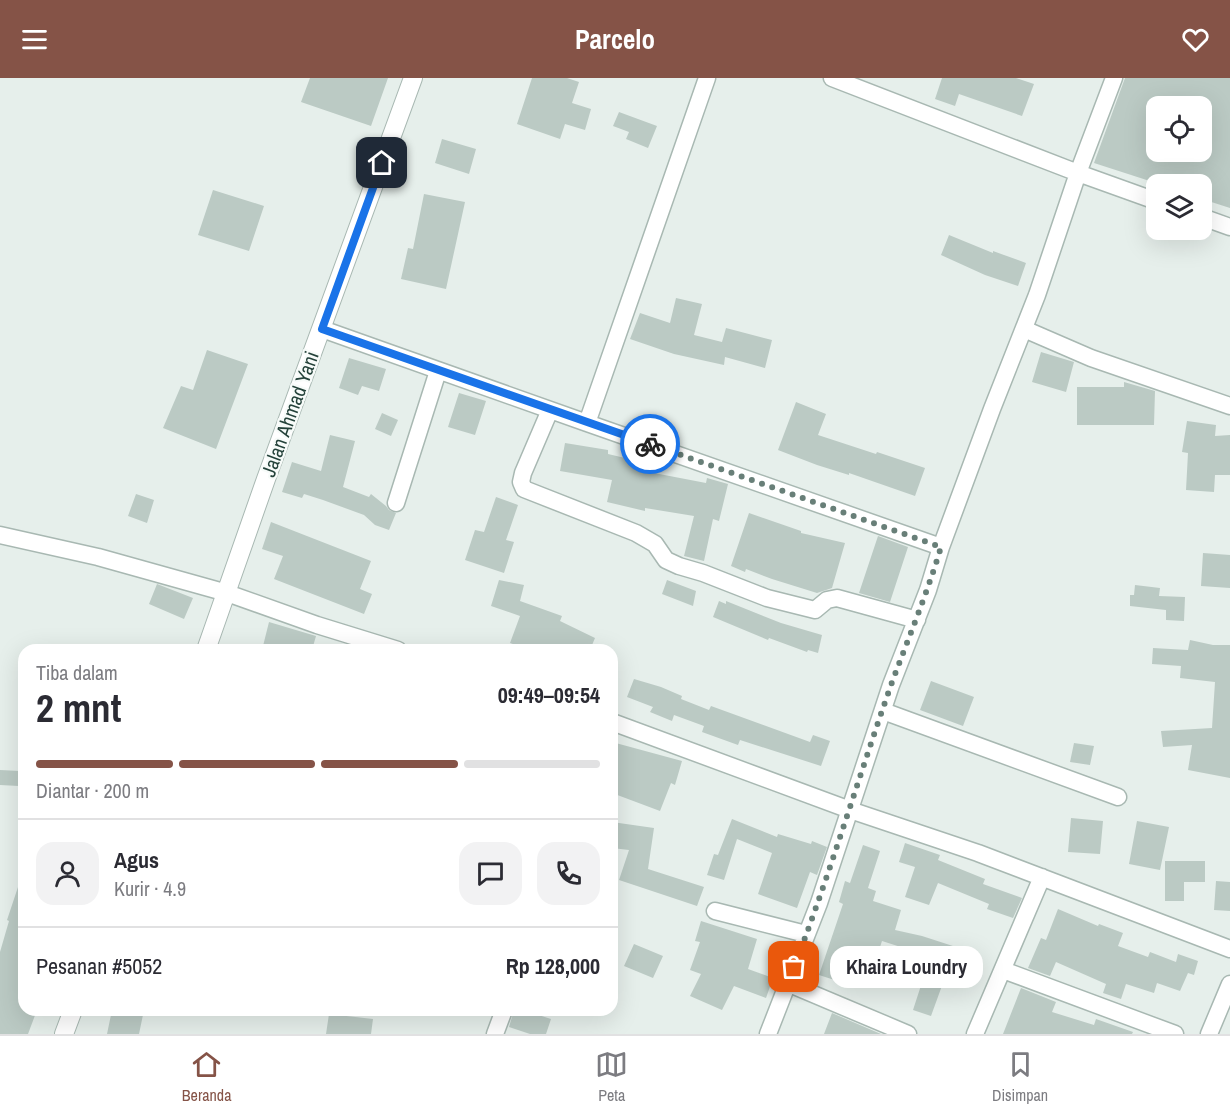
<!DOCTYPE html>
<html lang="id">
<head>
<meta charset="utf-8">
<style>
  body { margin:0; font-family:"Archivo Narrow",sans-serif; background:#f2f2f3; color:#2b2b33; height:100vh; display:flex; flex-direction:column; font-size:22px; white-space:nowrap }
  * { box-sizing:border-box; margin:0 }
  p { font-size:20px; color:#7c7c81 }
  .icon { flex:none; width:33px; height:33px; fill:none; stroke:currentColor; stroke-width:2; stroke-linecap:round; stroke-linejoin:round }
  .map { position:relative; flex:1; overflow:hidden }
  .panel { position:absolute; left:18px; top:566px; width:600px; height:372px; display:flex; flex-direction:column; background:#fff; border-radius:18px; box-shadow:0 6px 24px #0002 }
  .panel>* { flex:none }
  .buttons { position:absolute; left:1146px; top:18px; display:grid; gap:12px }
  .buttons a { display:grid; place-items:center; width:66px; height:66px; border-radius:12px; background:#fff; box-shadow:0 6px 24px #0002; font-size:30px }
  .pin { position:absolute; display:grid; place-items:center; width:51px; height:51px; color:#fff; margin:-26px; border-radius:12px; box-shadow:0 3px 9px #0006 }
  .courier { position:absolute; display:grid; place-items:center; width:60px; height:60px; margin:-30px; border:4px solid #1a73e8; border-radius:50%; background:#fff; color:#222; box-shadow:0 2px 8px #0007 }
  .bubble { position:absolute; height:42px; border-radius:18px; background:#fff; box-shadow:0 6px 24px #0002; font-size:20px; font-weight:700; line-height:42px; text-align:center }
  .head em { font-style:normal; font-weight:700 }
  .head div { display:flex; flex-direction:column-reverse }
  .head { display:flex; align-items:center; justify-content:space-between; height:102px; padding:0 18px }
  h1 { font-size:39px; font-weight:700; line-height:45px }
  .bar { display:grid; grid-template-columns:repeat(4,1fr); gap:9px 6px; align-content:center; height:72px; padding:0 18px }
  .bar i { height:8px; border-radius:4px; background:#e1e1e2 }
  .bar .current { background:#855347 }
  .bar p { grid-column:span 4 }
  .line { display:flex; align-items:center; gap:15px; padding:0 18px; border-top:2px solid #e1e1e2 }
  .line div { flex:1 }
  .round { display:grid; place-items:center; flex:none; width:63px; height:63px; border-radius:18px; background:#f2f2f3 }
  header { display:flex; justify-content:space-between; align-items:center; height:78px; padding:0 18px; background:#855347; color:#fff; font-size:27px; font-weight:700 }
  .tab-bar { display:flex; justify-content:space-around; align-items:center; height:84px; border-top:2px solid #e1e1e2; background:#fff; font-size:16px; color:#7c7c81 }
  .tab-bar a { display:grid; justify-items:center; gap:3px }
  .tab-bar .current { color:#855347 }
  .map>svg:first-child { display:block }
  .building { fill:#bbcac4; fill-rule:evenodd }
  .lines { fill:none; stroke-linecap:round; stroke-linejoin:round }
  .minor-casing { stroke:#a8b8b2; stroke-width:19 }
  .tertiary-casing { stroke:#a8b8b2; stroke-width:20 }
  .minor { stroke:#fff; stroke-width:16 }
  .tertiary { stroke:#fff; stroke-width:18 }
  .done { stroke:#687f78; stroke-width:6; stroke-dasharray:0 10.8 }
  .route { stroke:#1a73e8; stroke-width:8 }
  .labels { text-anchor:middle; stroke-width:4.5; stroke-linejoin:round; paint-order:stroke }
  .street-label { font-size:20px; fill:#24423a; stroke:#f7fbf9 }
</style>
</head>
<body>
<header><svg class="icon" aria-label="menu" viewBox="0 0 24 24"><path d="M4 6h16M4 12h16M4 18h16"/></svg>Parcelo<svg class="icon" aria-label="heart" viewBox="0 0 24 24"><path d="M12 20l-8-8c-3-5 5-10 8-4 3-6 11-1 8 4z"/></svg></header>
<div class="map">
<svg width="1230" height="956" viewBox="0 0 1230 956">
  <rect width="100%" height="100%" fill="#e6efeb"/>
  <path class="building" d="M310,0H388L371,48L301,24Z
    M532,0H567L579,4L572,25L591,31L585,52L565,46L560,61L517,46Z
    M942,0H1016L1034,6L1022,38L959,16L955,28L935,21Z
    M1125,0H1230V130L1202,121V106H1159L1094,85ZM1156,28H1202V74H1156Z
    M619,34L657,48L648,70L626,61L629,54L613,48Z
    M442,61L476,71L469,96L435,85Z
    M213,112L264,128L249,173L198,157Z
    M424,116L465,124L446,211L401,201L408,170L413,171Z
    M949,157L993,175V173L1026,185L1018,208L985,197L941,177Z
    M676,220L702,226L694,257L722,264L726,250L772,262L765,290L725,279L724,287L674,276L630,261L640,235L670,245Z
    M207,272L248,286L216,371L163,350L181,308L193,312Z
    M1041,274L1074,284L1066,314L1032,304Z
    M349,280L386,291L379,313L362,308L358,317L339,310Z
    M1124,304L1155,313L1154,347H1077V309H1124Z
    M459,315L486,323L475,357L448,349Z
    M796,324L826,336L818,357L876,376L877,374L925,390L915,418L849,395V397L817,387L778,372Z
    M382,335L398,342L391,358L375,351Z
    M1187,343L1216,347L1215,358L1230,357V397H1215L1214,414L1186,412L1188,375L1182,374Z
    M330,357L355,363L343,409L369,419L371,416L386,428L389,432L396,435L389,452L375,447L364,437L323,422L304,416L302,420L282,414L292,384L321,393Z
    M565,365L608,372V376L655,387L654,395L706,405L707,400L728,406L719,443L713,441L704,483L684,478L694,438L645,430V433L607,424L612,402L560,393Z
    M136,416L154,422L147,445L128,438Z
    M496,419L518,427L506,462L514,464L504,495L465,482L475,452L484,454Z
    M749,435L801,453V455L845,465L832,510L817,515L772,501L746,491L745,494L731,488Z
    M271,444L371,483L360,511L372,516L364,536L274,501L283,478L262,471Z
    M878,458L908,469L890,524L859,515Z
    M1203,475L1230,477V510L1201,508Z
    M499,502L524,507L520,523L562,538L560,543L595,560L590,572H530L510,565L520,538L491,528Z
    M667,502L696,513L693,528L662,516Z
    M157,506L193,520L184,541L149,526Z
    M1135,507L1160,510L1159,518L1185,519L1184,543L1166,542V532L1130,528V517H1134Z
    M719,523L726,526V523L781,545L822,557L818,575L808,572L807,574L769,560L768,562L713,539Z
    M269,544L316,558L312,572H262Z
    M1190,562L1213,567H1230V700L1188,692L1192,667L1163,669L1161,653L1212,650L1215,604L1180,600L1181,588L1152,586L1153,570L1188,572Z
    M634,601L661,609L682,618L681,621L709,632L711,628L810,664L813,657L830,663L821,688L740,662L738,667L702,654L704,648L674,637L672,643L650,634L653,629L627,619Z
    M931,603L974,619L963,648L920,632Z
    M612,664L682,683L675,707L671,705L660,733L612,715Z
    M1074,665L1094,668L1090,687L1070,684Z
    M0,692L20,693L19,708L0,707Z
    M1071,740L1103,743L1100,776L1068,774Z
    M732,741L777,759L778,756L811,766L812,763L827,769L817,797L810,794L797,830L758,816L772,775L737,761L724,802L707,797L714,776L718,777Z
    M1137,743L1169,749L1160,792L1129,786Z
    M612,744L654,750L648,791L704,809L697,828L619,802L629,772L612,770Z
    M905,765L940,777L938,782L985,801L983,806L1022,820L1013,840L987,831L989,826L938,805L929,827L905,819L915,789L899,784Z
    M863,767L880,773L868,810L876,813L873,823L901,832L895,852L922,858L956,869L931,938L913,932L926,892L904,888L907,871L882,863L875,884L860,879L850,907L819,897L843,826L839,824L845,803L850,805Z
    M1165,783H1205V804H1184V823H1165Z
    M21,800H24V932H37L28,956H0V874L9,843L7,842Z
    M1216,803L1230,804V833L1214,832Z
    M1058,831L1098,848L1099,846L1123,855L1118,868L1148,879L1150,874L1176,884L1178,876L1198,883L1194,897L1188,895L1180,913L1157,905L1154,915L1126,906L1121,921L1103,915L1106,906L1056,884L1050,898L1028,890L1041,860L1046,862Z
    M701,843L757,861L748,891L773,900L766,920L734,908L722,932L690,918L701,896L690,892L700,864L695,863Z
    M634,866L663,878L653,900L624,888Z
    M1021,910L1056,924L1052,934L1094,947L1096,941L1133,954L1132,956H1003Z
    M112,932H144L139,956H107Z
    M514,932H523L551,941L546,956H530L509,949Z
    M832,935L881,956H824Z
    M329,936L373,941L371,956H326Z"/>
  <g class="lines">
    <defs>
      <path id="minor" d="M707,0L587,345L941,469
        M832,0L1078,95L1156,123
        M1202,139L1230,149
        M322,251L587,345
        M1024,251L1091,280L1230,328
        M550,332L523,395L521,404L524,411L636,455L655,466L666,482L679,488L703,495L767,520L815,532L827,522L837,520L917,542
        M396,425L438,293
        M0,457L98,479L227,515L317,547L398,572
        M883,633L1118,719
        M612,644L850,732L978,775L1230,871
        M715,833L806,856
        M1003,892L1175,956
        M787,905L908,956
        M495,956L504,932
        M768,956L819,825L891,607L928,512L941,469L992,331L1037,217L1078,95L1114,0
        M975,956L1042,799
        M1209,956L1230,906"/>
      <path id="tertiary" d="M206,572L266,401L413,0
        M64,956L73,932"/>
    </defs>
    <use href="#minor" class="minor-casing"/>
    <use href="#tertiary" class="tertiary-casing"/>
    <use href="#minor" class="minor"/>
    <use href="#tertiary" class="tertiary"/>
  </g>
  <g class="lines">
    <path class="done" d="M650,366L941,469C927,516 908,561 891,607C858,701 830,796 794,889"/>
    <path class="route" d="M382,85L322,251L650,366"/>
  </g>
  <g class="labels">
    <g class="street-label">
      <text transform="translate(290 336) rotate(-70)" y="7">Jalan Ahmad Yani</text>
    </g>
  </g>
</svg>
<div class="buttons">
<a><svg class="icon" aria-label="locate" viewBox="0 0 24 24"><circle cx="12" cy="12" r="6"/><path d="M12 2v4M12 18v4M2 12h4M18 12h4"/></svg></a>
<a><svg class="icon" aria-label="layers" viewBox="0 0 24 24"><path d="M12 4l9 5-9 5-9-5zM3 14l9 5 9-5"/></svg></a>
</div>
<div class="pin" style="left:794px;top:889px;background:#ea580c"><svg class="icon" aria-label="bag" viewBox="0 0 24 24"><path d="M5 8h14l-1 12H6zM9 8a3 3 0 0 1 6 0"/></svg></div>
<div class="pin" style="left:382px;top:85px;background:#1f2937"><svg class="icon" aria-label="home" viewBox="0 0 24 24"><path d="M3 11l9-7 9 7M6 9v11h12V9"/></svg></div>
<div class="courier" style="left:650px;top:366px"><svg class="icon" aria-label="bike" viewBox="0 0 24 24"><circle cx="6" cy="16" r="4"/><circle cx="18" cy="16" r="4"/><path d="M6 16l4-8h5l3 8M10 8l3 8H6M13 5h3"/></svg></div>
<div class="bubble" style="left:830px;top:868px;width:153px">Khaira Loundry</div>
<section class="panel">
<div class="head"><div><h1>2 mnt</h1><p>Tiba dalam</p></div><em>09:49–09:54</em></div>
<div class="bar"><i class="current"></i><i class="current"></i><i class="current"></i><i></i><p>Diantar · 200 m</p></div>
<div class="line" style="height:108px"><a class="round"><svg class="icon" aria-label="person" viewBox="0 0 24 24"><circle cx="12" cy="8" r="4"/><path d="M4 21q1-7 8-7t8 7"/></svg></a><div><b>Agus</b><p>Kurir · 4.9</p></div><a class="round"><svg class="icon" aria-label="chat" viewBox="0 0 24 24"><path d="M4 5h16v11H9l-5 4z"/></svg></a><a class="round"><svg class="icon" aria-label="phone" viewBox="0 0 24 24"><path d="M5 4h4l2 5-3 2q2 4 5 5l2-3 5 2v4C11 20 4 13 5 4z"/></svg></a></div>
<div class="line" style="height:78px"><div>Pesanan #5052</div><b>Rp 128,000</b></div>
</section>
</div>
<nav class="tab-bar">
<a class="current"><svg class="icon" aria-label="home" viewBox="0 0 24 24"><path d="M3 11l9-7 9 7M6 9v11h12V9"/></svg>Beranda</a>
<a><svg class="icon" aria-label="map" viewBox="0 0 24 24"><path d="M3 6l6-2 6 2 6-2v14l-6 2-6-2-6 2zM9 4v14M15 6v14"/></svg>Peta</a>
<a><svg class="icon" aria-label="saved" viewBox="0 0 24 24"><path d="M7 4h10v16l-5-4-5 4z"/></svg>Disimpan</a>
</nav>
</body>
</html>
